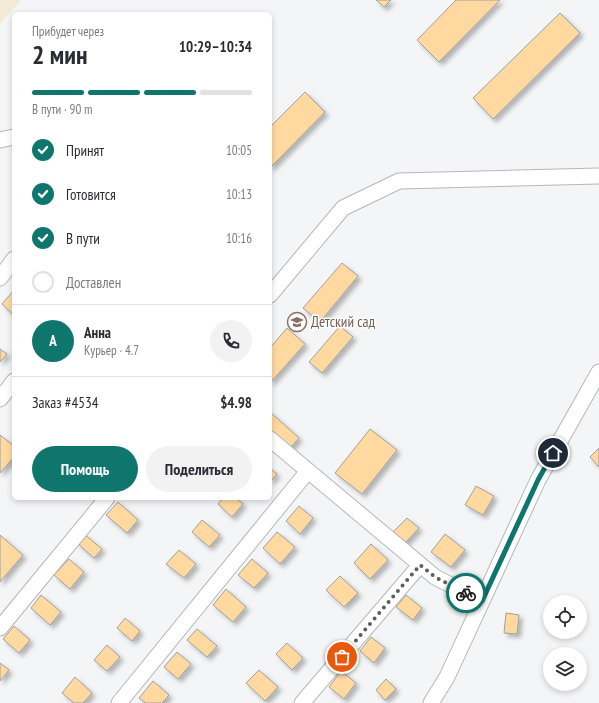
<!DOCTYPE html>
<html lang="ru">
<head>
<meta charset="utf-8">
<style>
  body { margin:0; font-family:"PT Sans Narrow",sans-serif; background:#f2f2f3; color:#2b2b33; height:100vh; display:flex; flex-direction:column; font-size:15px; white-space:nowrap }
  * { box-sizing:border-box; margin:0 }
  p { font-size:13px; color:#7c7c81 }
  .icon { flex:none; width:22px; height:22px; fill:none; stroke:currentColor; stroke-width:2; stroke-linecap:round; stroke-linejoin:round }
  .map { position:relative; flex:1; overflow:hidden }
  .side { position:absolute; left:12px; top:12px; width:260px; height:488px; display:flex; flex-direction:column; background:#fff; border-radius:6px; box-shadow:0 2px 6px #0003 }
  .side>* { flex:none }
  .fabs { position:absolute; left:543px; top:595px; display:grid; gap:8px }
  .fabs a { display:grid; place-items:center; width:44px; height:44px; border-radius:50%; background:#fff; box-shadow:0 2px 6px #0003; font-size:20px }
  .pin { position:absolute; display:grid; place-items:center; width:34px; height:34px; color:#fff; margin:-17px; border:2px solid #fff; border-radius:50%; box-shadow:0 1px 4px #0007 }
  .courier { position:absolute; display:grid; place-items:center; width:40px; height:40px; margin:-20px; border:3px solid #0f766e; border-radius:50%; background:#fff; color:#222; box-shadow:0 1px 5px #0007 }
  .headline em { font-style:normal; font-weight:600 }
  .headline div { display:flex; flex-direction:column-reverse }
  .headline { display:flex; align-items:center; justify-content:space-between; height:68px; padding:0 20px }
  h1 { font-size:26px; font-weight:600; line-height:30px }
  .bar { display:grid; grid-template-columns:repeat(4,1fr); gap:6px 4px; align-content:center; height:48px; padding:0 20px }
  .bar i { height:5px; border-radius:3px; background:#e1e1e2 }
  .bar .selected { background:#0f766e }
  .bar p { grid-column:span 4 }
  .line { display:flex; align-items:center; gap:10px; padding:0 20px; border-top:1px solid #e1e1e2 }
  .line div { flex:1 }
  .round { display:grid; place-items:center; flex:none; width:42px; height:42px; border-radius:21px; background:#f2f2f3 }
  ol { padding:0 20px; list-style:none }
  li { display:flex; align-items:center; gap:12px; height:44px }
  li p { margin-inline-start:auto }
  li .icon { padding:4px; border-radius:50%; background:#0f766e; color:#fff; stroke-width:4 }
  li:last-child { color:#7c7c81 }
  li i { width:22px; height:22px; border:2px solid #e1e1e2; border-radius:50% }
  .primary-button { display:flex; gap:8px; margin-top:auto; padding:8px 20px }
  .primary-button a { flex:1; height:46px; border-radius:24px; background:#0f766e; color:#fff; font-size:16px; font-weight:600; line-height:46px; text-align:center }
  .primary-button a+a { background:#f2f2f3; color:#2b2b33 }
  .map>svg:first-child { display:block }
  .industrial { fill:#f3ead5 }
  .building { fill:#ffd9a0; stroke:#9f9f9e; filter:url(#shadow) }
  .lines { fill:none; stroke-linecap:round; stroke-linejoin:round }
  .minor-casing { stroke:#b6b7b8; stroke-width:17 }
  .minor { stroke:#fff; stroke-width:15 }
  .done { stroke:#5e5e5f; stroke-width:4; stroke-dasharray:0 7.2 }
  .route { stroke:#0f766e; stroke-width:5 }
  .labels { text-anchor:middle; stroke-width:3; stroke-linejoin:round; paint-order:stroke }
  .education-label { font-size:15px; fill:#785e54; stroke:#fff; text-anchor:start }
</style>
</head>
<body>
<div class="map">
<svg width="599" height="703" viewBox="0 0 599 703">
  <defs>
    <filter id="shadow"><feDropShadow dx="3.5" dy="3.5" stdDeviation="2" flood-color="#0004"/></filter>
  </defs>
  <rect width="100%" height="100%" fill="#f4f5f6"/>
  <path class="industrial" d="M0,0H21L0,24Z"/>
  <path class="building" d="M376,0H391L384,7Z
    M456,0H500L439,62L417,40Z
    M560,13L580,33L493,119L473,98Z
    M305,92L325,112L270,168V127Z
    M342,263L358,276L320,322L303,308Z
    M14,290V315L2,304Z
    M340,326L353,337L322,373L309,362Z
    M287,328L305,344L270,383V348Z
    M0,349L7,354L0,362Z
    M270,412L299,438L289,449L270,432Z
    M370,429L397,450L362,494L335,473Z
    M0,435L14,446V457L0,473Z
    M599,448V467L590,457Z
    M270,468L277,474L270,482Z
    M476,486L494,496L483,515L465,505Z
    M223,498H236L243,504L232,517L218,504Z
    M118,502L138,520L127,533L106,515Z
    M299,506L313,518L300,534L286,521Z
    M407,518L419,528L405,543L393,532Z
    M202,520L220,535L209,547L192,532Z
    M277,532L295,547L280,564L263,548Z
    M84,534L102,549L94,558L77,543Z
    M445,534L465,550L451,567L431,552Z
    M0,535L23,555L0,582Z
    M371,544L388,560L370,579L354,563Z
    M179,550L196,564L184,578L166,564Z
    M69,559L84,572L70,589L54,575Z
    M252,559L268,573L254,588L238,575Z
    M340,576L358,593L344,607L326,590Z
    M226,589L246,607L233,622L213,605Z
    M41,595L61,612L50,625L31,608Z
    M406,595L422,608L413,620L396,607Z
    M506,613L519,615L517,634L504,633Z
    M125,618L140,631L132,641L117,628Z
    M14,626L30,640L19,653L3,639Z
    M197,629L217,646L207,657L187,640Z
    M371,637L385,648L374,663L360,651Z
    M287,643L303,658L292,670L276,654Z
    M107,645L120,657L107,671L94,660Z
    M177,652L191,664L178,679L164,667Z
    M0,663L9,670L0,681Z
    M259,670L278,687L265,701L246,683Z
    M341,671L356,683L344,699L329,687Z
    M75,677L92,693L83,703H74L62,693Z
    M386,679L396,689L385,700L376,690Z
    M153,681L169,695L162,703H146L139,698Z"/>
  <g class="lines">
    <defs>
      <path id="minor" d="M0,140L14,137
        M0,278L14,259
        M270,295L343,208L399,181L599,176
        M0,399L14,381
        M270,439L435,577L482,601
        M0,628L107,498
        M119,703L308,471
        M302,703L420,565
        M431,703L447,677L538,480L599,372"/>
    </defs>
    <use href="#minor" class="minor-casing"/>
    <use href="#minor" class="minor"/>
  </g>
  <g class="lines">
    <path class="done" d="M342,657L420,565L435,577L466,593"/>
    <path class="route" d="M466,593L482,601L538,480L553,453"/>
  </g>
  <defs>
    <symbol id="school-ring" viewBox="-11 -11 22 22"><circle r="9.5" fill="#fff" stroke="#8d6e63" stroke-width="1.5"/><path d="M0-5L7-2L0 1L-7-2ZM-4 1L0 2.5L4 1V4Q0 6-4 4Z" fill="#8d6e63"/></symbol>
  </defs>
  <g fill-rule="evenodd">
    <use href="#school-ring" x="286" y="311" width="22" height="22"/>
  </g>
  <g class="labels">
    <g class="education-label">
      <text x="311" y="327">Детский сад</text>
    </g>
  </g>
</svg>
<div class="fabs">
<a><svg class="icon" aria-label="locate" viewBox="0 0 24 24"><circle cx="12" cy="12" r="6"/><path d="M12 2v4M12 18v4M2 12h4M18 12h4"/></svg></a>
<a><svg class="icon" aria-label="layers" viewBox="0 0 24 24"><path d="M12 4l9 5-9 5-9-5zM3 14l9 5 9-5"/></svg></a>
</div>
<div class="pin" style="left:342px;top:657px;background:#ea580c"><svg class="icon" aria-label="bag" viewBox="0 0 24 24"><path d="M5 8h14l-1 12H6zM9 8a3 3 0 0 1 6 0"/></svg></div>
<div class="pin" style="left:553px;top:453px;background:#1f2937"><svg class="icon" aria-label="home" viewBox="0 0 24 24"><path d="M3 11l9-7 9 7M6 9v11h12V9"/></svg></div>
<div class="courier" style="left:466px;top:593px"><svg class="icon" aria-label="bike" viewBox="0 0 24 24"><circle cx="6" cy="16" r="4"/><circle cx="18" cy="16" r="4"/><path d="M6 16l4-8h5l3 8M10 8l3 8H6M13 5h3"/></svg></div>
<section class="side">
<div class="headline"><div><h1>2 мин</h1><p>Прибудет через</p></div><em>10:29–10:34</em></div>
<div class="bar"><i class="selected"></i><i class="selected"></i><i class="selected"></i><i></i><p>В пути · 90 m</p></div>
<ol>
<li><svg class="icon" aria-label="check" viewBox="0 0 24 24"><path d="M5 12l5 5 9-10"/></svg>Принят<p>10:05</p></li>
<li><svg class="icon" aria-label="check" viewBox="0 0 24 24"><path d="M5 12l5 5 9-10"/></svg>Готовится<p>10:13</p></li>
<li><svg class="icon" aria-label="check" viewBox="0 0 24 24"><path d="M5 12l5 5 9-10"/></svg>В пути<p>10:16</p></li>
<li><i></i>Доставлен</li>
</ol>
<div class="line" style="height:72px"><b class="round" style="background:#0f766e;color:#fff">А</b><div><b>Анна</b><p>Курьер · 4.7</p></div><a class="round"><svg class="icon" aria-label="phone" viewBox="0 0 24 24"><path d="M5 4h4l2 5-3 2q2 4 5 5l2-3 5 2v4C11 20 4 13 5 4z"/></svg></a></div>
<div class="line" style="height:52px"><div>Заказ #4534</div><b>$4.98</b></div>
<div class="primary-button"><a>Помощь</a><a>Поделиться</a></div>
</section>
</div>
</body>
</html>
